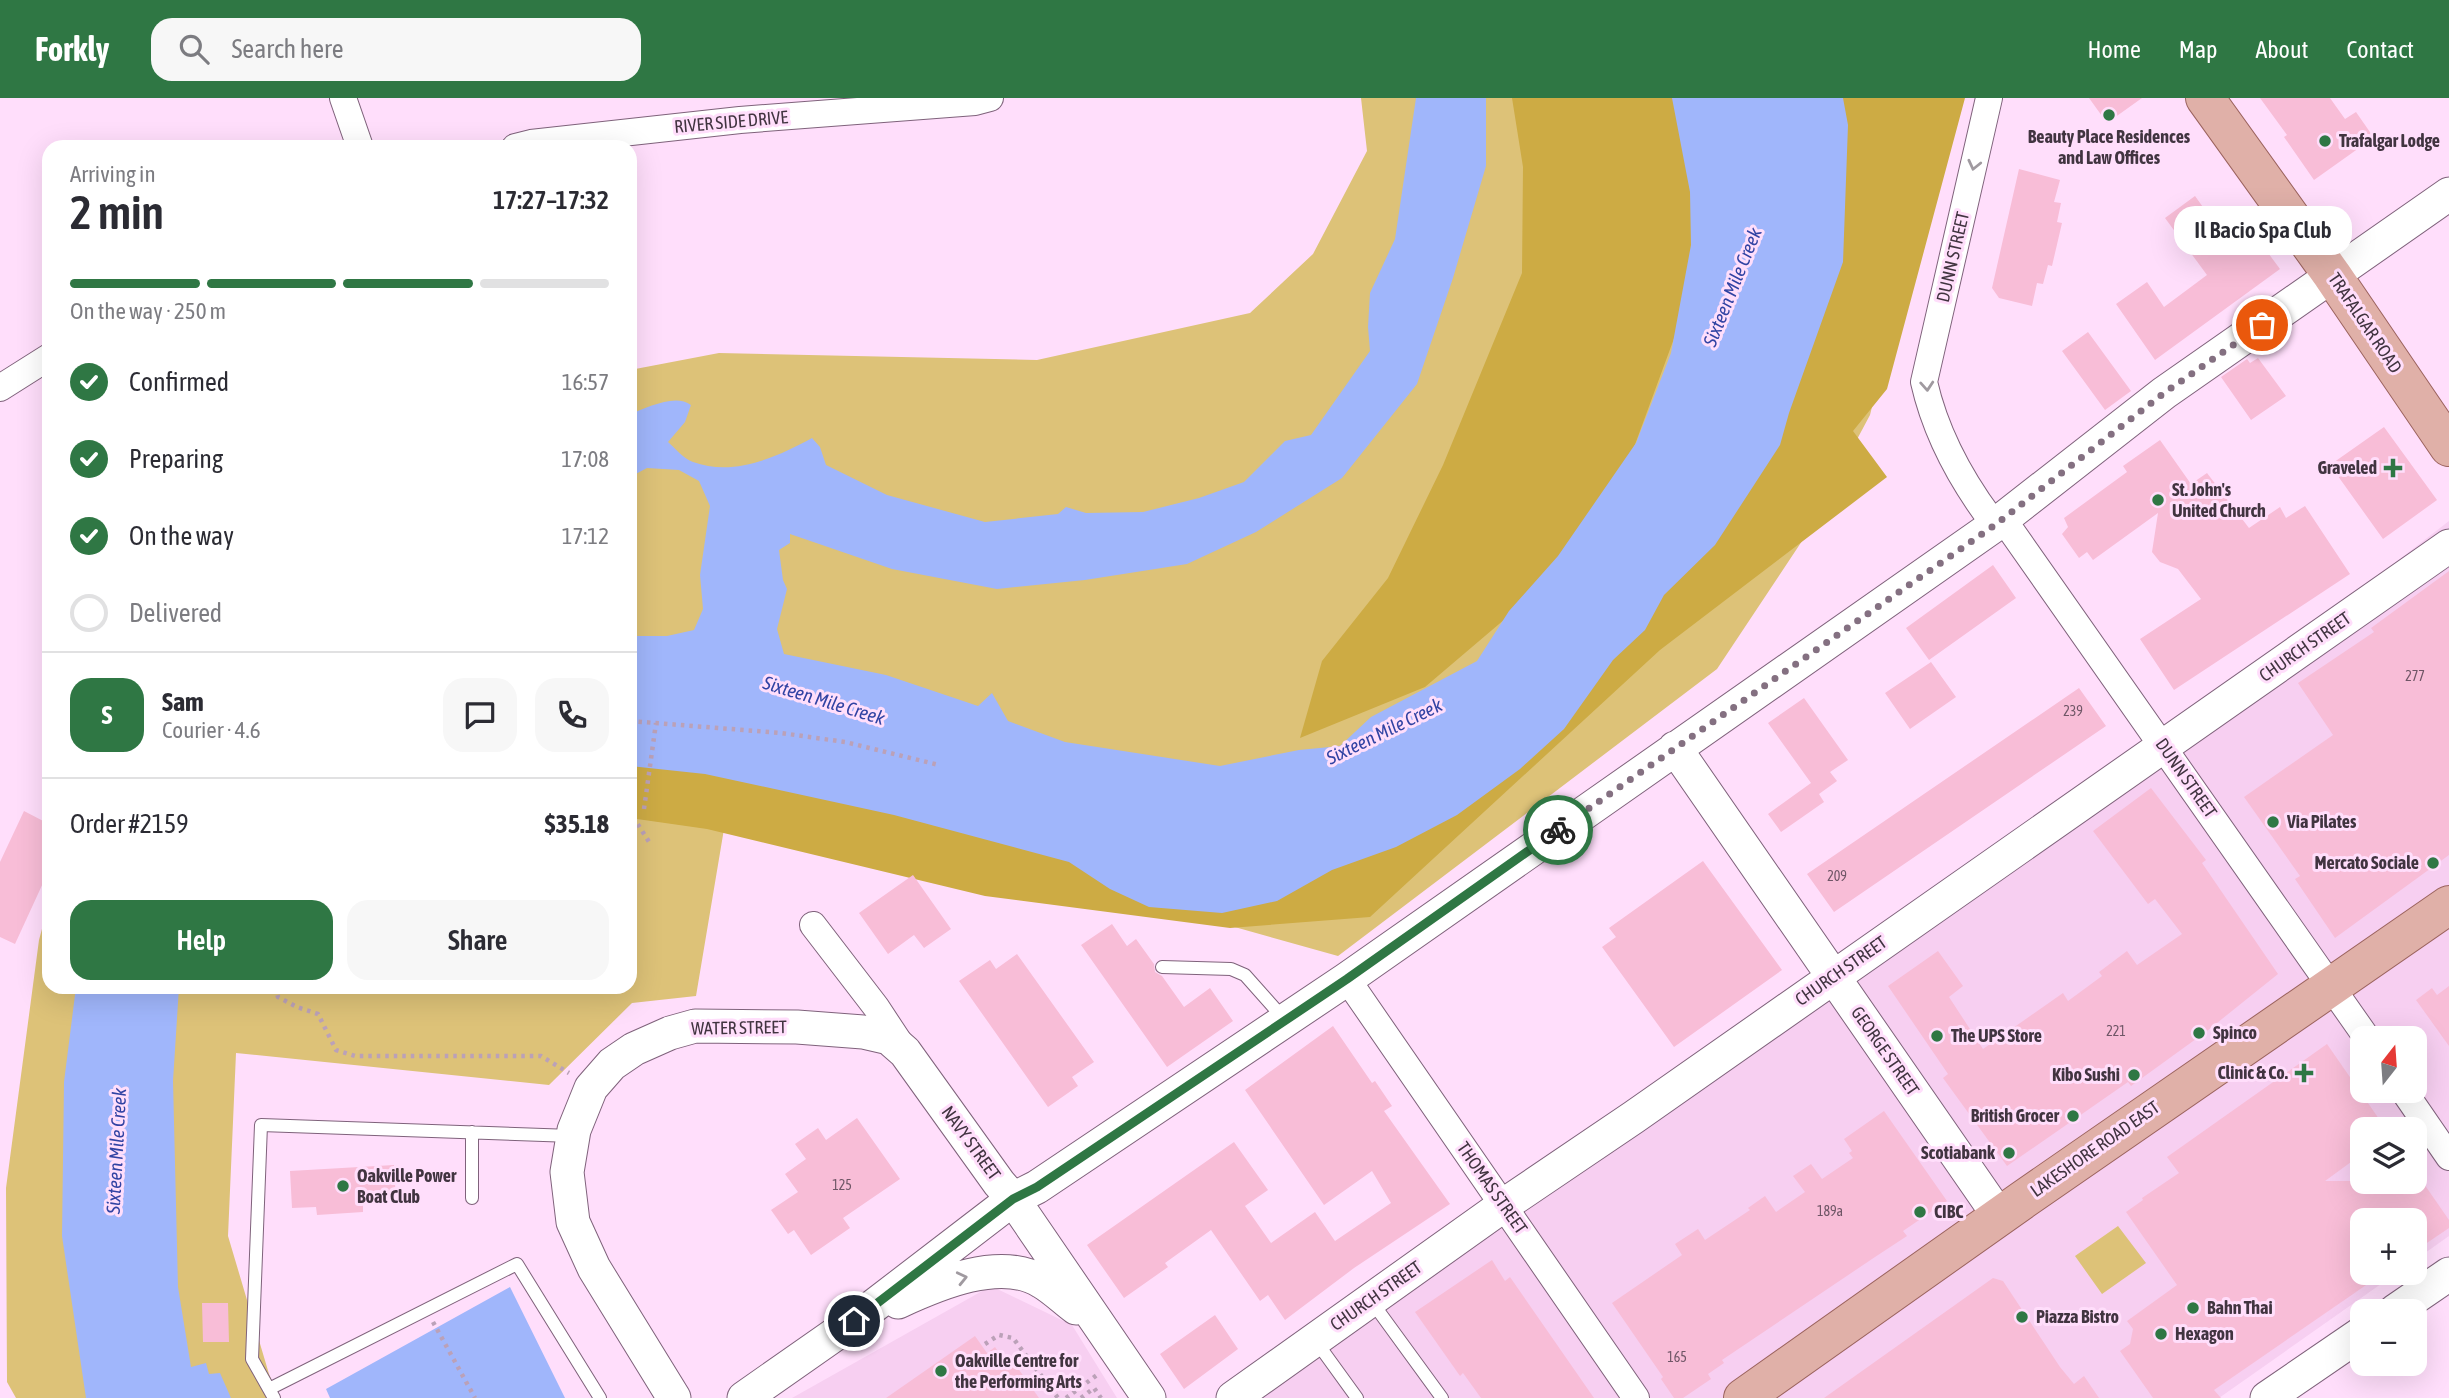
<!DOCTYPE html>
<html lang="en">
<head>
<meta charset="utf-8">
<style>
  body { margin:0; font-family:"Asap Condensed",sans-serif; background:#f7f7f7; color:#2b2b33; height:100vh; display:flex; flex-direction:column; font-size:26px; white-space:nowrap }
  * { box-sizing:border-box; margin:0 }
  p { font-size:23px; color:#7c7c81 }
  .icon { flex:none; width:38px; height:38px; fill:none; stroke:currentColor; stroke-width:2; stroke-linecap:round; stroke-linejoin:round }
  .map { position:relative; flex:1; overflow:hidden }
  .side { position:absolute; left:42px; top:42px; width:595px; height:854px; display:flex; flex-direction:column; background:#fff; border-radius:21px; box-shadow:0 7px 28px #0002 }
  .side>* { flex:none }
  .needle { width:46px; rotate:17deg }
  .tools { position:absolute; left:2350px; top:928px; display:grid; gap:14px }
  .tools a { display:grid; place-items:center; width:77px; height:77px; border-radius:14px; background:#fff; box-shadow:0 7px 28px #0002; font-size:35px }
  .pin { position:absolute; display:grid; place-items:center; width:60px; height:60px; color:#fff; margin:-30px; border:4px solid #fff; border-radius:50%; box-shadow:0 2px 7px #0007 }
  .courier { position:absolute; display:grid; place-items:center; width:70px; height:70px; margin:-35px; border:5px solid #2f7744; border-radius:50%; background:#fff; color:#222; box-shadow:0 2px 9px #0007 }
  .bubble { position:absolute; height:49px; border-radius:21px; background:#fff; box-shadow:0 7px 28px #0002; font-size:23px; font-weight:600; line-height:49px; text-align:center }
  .summary em { font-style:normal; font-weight:600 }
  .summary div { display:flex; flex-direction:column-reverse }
  .summary { display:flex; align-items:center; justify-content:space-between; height:119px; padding:0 28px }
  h1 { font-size:46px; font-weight:600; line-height:52px }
  .bar { display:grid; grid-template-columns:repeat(4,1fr); gap:10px 7px; align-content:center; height:84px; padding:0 28px }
  .bar i { height:9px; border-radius:5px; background:#e1e1e2 }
  .bar .current { background:#2f7744 }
  .bar p { grid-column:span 4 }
  .line { display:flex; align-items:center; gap:18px; padding:0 28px; border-top:2px solid #e1e1e2 }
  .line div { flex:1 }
  .round { display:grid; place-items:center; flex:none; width:74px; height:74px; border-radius:21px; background:#f7f7f7 }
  ol { padding:0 28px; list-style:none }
  li { display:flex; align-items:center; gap:21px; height:77px }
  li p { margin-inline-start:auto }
  li .icon { padding:7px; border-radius:50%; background:#2f7744; color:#fff; stroke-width:4 }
  li:last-child { color:#7c7c81 }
  li i { width:38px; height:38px; border:4px solid #e1e1e2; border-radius:50% }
  .primary-button { display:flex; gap:14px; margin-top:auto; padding:14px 28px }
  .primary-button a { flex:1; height:80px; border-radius:21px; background:#2f7744; color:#fff; font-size:28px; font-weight:600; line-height:80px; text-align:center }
  .primary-button a+a { background:#f7f7f7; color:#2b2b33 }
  header { display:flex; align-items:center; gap:42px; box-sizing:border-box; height:98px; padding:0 35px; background:#2f7744; color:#fff }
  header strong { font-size:33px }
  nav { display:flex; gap:38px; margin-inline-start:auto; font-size:24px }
  .search { width:490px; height:63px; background:#f7f7f7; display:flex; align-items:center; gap:18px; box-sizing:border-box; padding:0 24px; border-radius:21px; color:#7c7c81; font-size:26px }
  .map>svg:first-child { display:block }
  .built { fill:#f7cff1; fill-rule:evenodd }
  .green { fill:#ddc278 }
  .forest { fill:#cdab44 }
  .water { fill:#a0b6fb }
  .building { fill:#f8bdd7 }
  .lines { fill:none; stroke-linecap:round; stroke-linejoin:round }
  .service-casing { stroke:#7f627b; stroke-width:14 }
  .minor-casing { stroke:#7f627b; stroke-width:28 }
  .tertiary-casing { stroke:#7f627b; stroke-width:35 }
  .primary-casing { stroke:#9b635e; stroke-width:40 }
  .path { stroke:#bba1b8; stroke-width:4.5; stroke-dasharray:3.5 5; stroke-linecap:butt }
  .service { stroke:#fff; stroke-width:12 }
  .minor { stroke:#fff; stroke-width:26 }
  .tertiary { stroke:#fff; stroke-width:33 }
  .primary { stroke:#e0b0a8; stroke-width:38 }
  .oneway { stroke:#a09aa0 }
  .done { stroke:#847081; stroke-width:7; stroke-dasharray:0 12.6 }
  .route { stroke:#2f7744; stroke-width:9 }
  .poi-dot { fill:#2f7744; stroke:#ffdefb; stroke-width:2.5 }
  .labels { text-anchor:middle; stroke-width:6; stroke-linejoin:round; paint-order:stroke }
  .number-label { font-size:14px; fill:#6f5666 }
  .street-label { font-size:18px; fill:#413440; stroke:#ffdefb }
  .poi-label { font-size:18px; font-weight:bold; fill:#413440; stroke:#ffdefb; text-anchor:start }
  .water-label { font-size:19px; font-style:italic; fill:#3143a3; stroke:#ffdefb }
</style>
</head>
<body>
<header>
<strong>Forkly</strong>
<div class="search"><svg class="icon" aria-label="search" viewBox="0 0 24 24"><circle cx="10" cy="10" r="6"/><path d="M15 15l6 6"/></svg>Search here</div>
<nav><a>Home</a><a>Map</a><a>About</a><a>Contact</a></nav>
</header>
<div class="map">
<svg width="2449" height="1300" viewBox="0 0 2449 1300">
  <rect width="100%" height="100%" fill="#ffdefb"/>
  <path class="built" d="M2449,423V1138L2415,1162V1122H2362V1174H2398L2219,1300H1252L1901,847ZM2362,940H2415V992H2362ZM2362,1031H2415V1083H2362Z
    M991,1188L1072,1227L1117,1300H792Z"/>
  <path class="green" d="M1361,0H1943L1923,102L1870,317L1806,437L1717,571L1338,858L1103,792L724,731L696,898L632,905L549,987L236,955L228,1138L269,1276L279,1300H16L7,1284L6,1090L39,842L49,805V889H630V272L719,255L1037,262L1250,215L1313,156L1367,53Z
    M2118,1128L2146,1165L2102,1196L2075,1158Z"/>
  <path class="forest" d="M1512,0H1704L1702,124L1683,216L1626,371L1576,447L1512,515L1425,589L1300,640L1322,563L1388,480L1443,367L1522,175L1523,69Z
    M1809,0H1965L1887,291L1853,333L1887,379L1660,552L1370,819L1230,830L985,798L707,731L630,720V630L1016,742L1502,655Z"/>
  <path class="water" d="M1416,0H1486V68L1453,180L1417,286L1342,380L1256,434L1187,466L1085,482L997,491L892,471L790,436V445L779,452L783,482L787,491L777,531L784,556L886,577L978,608L992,595L1008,623L1065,644L1220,668L1299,652L1340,648L1371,619L1477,563L1509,513L1558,458L1636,345L1671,255L1691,147L1690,94L1672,0H1843L1848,27L1843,164L1789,315L1780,347L1715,447L1664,497L1645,532L1613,562L1564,631L1520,671L1457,717L1396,749L1332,772L1277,803L1222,815L1149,809L1110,791L1069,764L894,717L705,676L630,668V538H667L694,532L703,511L700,477L710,408L699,383L679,372L647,370L630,379V316C647,310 675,295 691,307L685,324L668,344C675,350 684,361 693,364C734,379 777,359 812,340L820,349L826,367L887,397L985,424L1058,416L1066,409L1086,415L1143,414L1199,400L1244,384L1285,343L1311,337L1370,253L1368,229L1370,195L1395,141Z
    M76,889H179L173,983L178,1189L191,1269L206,1265L209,1276L220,1275L231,1300H86L62,1138L64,984Z
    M510,1189L565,1300H330L326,1291Z"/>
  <path class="building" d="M2089,0H2142L2107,25Z
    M2260,0H2330L2345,21L2356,14L2372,37L2357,48L2359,50L2314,82L2284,39L2287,37Z
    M2019,71L2060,82L2054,104L2061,105L2057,124L2062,125L2052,168L2048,167L2043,186L2037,185L2032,208L1999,200L1992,190Z
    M2195,98L2236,155L2257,140L2280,171L2155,262L2116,206L2147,184L2164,209L2207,177L2165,120Z
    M2088,234L2131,293L2105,312L2062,253Z
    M2258,260L2286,298L2251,322L2221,279L2247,261L2250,265Z
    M2384,329L2437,402L2383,441L2330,367Z
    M2160,342L2191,386L2207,375L2249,430L2280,409L2286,420L2305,408L2350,476L2174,592L2140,541L2201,501L2178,471L2160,464L2152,454L2158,415L2093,462L2087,454L2079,460L2062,436L2068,429L2064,420L2127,374L2123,368Z
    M1993,467L2016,500L1929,562L1906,530Z
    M2449,473V757L2335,840L2295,781L2300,778L2244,699L2333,637L2298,585L2374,534L2371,530Z
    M1931,564L1956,599L1910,631L1885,595Z
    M2079,590L2106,628L1834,814L1807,776Z
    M1804,600L1848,662L1830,674L1837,683L1819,696L1824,704L1781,734L1768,716L1811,685L1768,625Z
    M2151,690L2206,762L2202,765L2278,876L2207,933L2131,988L2128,984L2007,1068L1943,980L1948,976L1888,888L1938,853L1963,888L1949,899L1983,951L2063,895L2068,903L2102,878L2099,874L2127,853L2137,867L2182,836L2155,801L2148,806L2093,733Z
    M24,713L49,726V772L15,846L0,839V764Z
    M1703,763L1782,872L1674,949L1602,849L1616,839L1609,830Z
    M913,777L951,831L924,850L914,837L888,856L859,815Z
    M1112,826L1127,848L1136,841L1154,866L1155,874L1162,878L1184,909L1210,890L1233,923L1167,969L1081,847Z
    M1017,856L1094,964L1072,979L1078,988L1048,1009L959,883L990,862L996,871Z
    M2449,888V948L2416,902L2432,890L2437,897Z
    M1333,928L1372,985L1375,983L1392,1008L1384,1013L1450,1106L1354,1170L1285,1222L1268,1197L1260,1203L1211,1132L1165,1165L1168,1169L1124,1200L1087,1147L1234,1044L1268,1092L1245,1108L1271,1145L1315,1114L1335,1143L1391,1105L1372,1073L1324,1107L1245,992Z
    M2327,946L2386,1031H2362V1056L2325,1083H2422L2449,1122V1130L2415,1153V1122H2362V1174H2385L2214,1292L2221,1300H2153L2120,1253L2130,1246L2133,1231L2127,1223L2177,1187L2126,1114L2143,1102L2142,1100L2179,1075L2167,1059Z
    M1884,1013L1947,1103L1903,1133L1907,1138L1875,1159L1722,1262L1724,1265L1708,1276L1711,1281L1683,1300H1674L1661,1281L1663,1279L1612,1205L1682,1157L1675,1146L1698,1131L1705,1142L1750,1112L1748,1110L1765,1098L1776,1114L1805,1094L1793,1078L1811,1066L1822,1081L1853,1060L1849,1055L1852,1053L1844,1041Z
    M857,1020L900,1081L843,1120L850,1130L811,1157L794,1132L788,1136L771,1112L798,1094L785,1076L806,1061L795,1046L818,1030L826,1042Z
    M394,1067L396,1104L363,1105V1114L317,1117L316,1109L292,1110L290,1073Z
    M1492,1162L1505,1183L1510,1179L1594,1300H1481L1463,1275L1460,1278L1415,1214Z
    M1993,1180L2003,1183L2060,1269L2074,1286L2084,1278L2099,1300H1824Z
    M202,1205H228L229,1244H203Z
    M1215,1217L1238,1251L1184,1291L1160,1256Z
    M975,1238L987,1255L995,1249L1005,1263L1010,1259L1039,1300H886Z"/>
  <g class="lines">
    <defs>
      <path id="service" d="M1162,869L1231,871L1245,877L1285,922
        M472,1034V1100
        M1372,1204L1442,1300
        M1315,1242L1357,1300
        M269,1291L517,1166L600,1300
        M274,1300L252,1261L261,1027L572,1038"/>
      <path id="minor" d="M343,0L360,49
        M1989,0L1924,284C1936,337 1962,384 1995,427
        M515,49L531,45L740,22L975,4L990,0
        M0,290L49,259
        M2003,421L2367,940
        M813,827L876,909L905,953
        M1347,881L1636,1300
        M2403,992L2449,1059"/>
      <path id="tertiary" d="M1675,650L1999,1118
        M898,1204C937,1186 1001,1158 1042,1184C1054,1191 1065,1202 1076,1210
        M2395,1213L2449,1176
        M674,1300L594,1170L573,1124L567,1074L574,1032L591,990L612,966L634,951L670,935L695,928L797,929L863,934L889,940L905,954L999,1085L1013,1101L1149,1300
        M744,1300L854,1223L1013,1101L1037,1089L1347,881L1995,427L2164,295L2449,96
        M1233,1300L1504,1107L1634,1019L2449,448
        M2267,1300L2362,1235"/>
      <path id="primary" d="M2205,0L2332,177L2449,349
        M1743,1300L2024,1101L2449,807"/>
    </defs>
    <use href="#service" class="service-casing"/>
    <use href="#minor" class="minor-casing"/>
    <use href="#tertiary" class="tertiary-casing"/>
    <use href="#primary" class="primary-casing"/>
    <path class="path" d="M630,623L781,635L845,644L939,667
      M644,711L656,625
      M630,724L637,725L651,747
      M275,889L278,899L297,909L318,916L336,952L355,958H541L569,975
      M433,1224L475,1300
      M985,1246L999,1237L1013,1240L1058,1300
      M1066,1300L1097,1277
      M1081,1300L1094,1290L1101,1300"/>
    <use href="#service" class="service"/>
    <use href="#minor" class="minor"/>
    <use href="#tertiary" class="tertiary"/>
    <use href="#primary" class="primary"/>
  </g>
  <defs><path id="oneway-chevron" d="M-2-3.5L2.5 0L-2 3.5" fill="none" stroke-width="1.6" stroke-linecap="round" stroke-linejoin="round" transform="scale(1.75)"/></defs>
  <g class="oneway">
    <use href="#oneway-chevron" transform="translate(1974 67) rotate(103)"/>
    <use href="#oneway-chevron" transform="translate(1927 288) rotate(86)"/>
    <use href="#oneway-chevron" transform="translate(962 1180) rotate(-13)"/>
  </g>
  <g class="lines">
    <path class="done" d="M1558,732L1995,427L2164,295L2262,227"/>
    <path class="route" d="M854,1223L1013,1101L1037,1089L1347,881L1558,732"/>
  </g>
  <g class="poi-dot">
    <circle cx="2109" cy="17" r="7"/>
    <circle cx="2325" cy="43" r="7"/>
    <path d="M2389.5 359.5h7v7h7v7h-7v7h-7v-7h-7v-7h7z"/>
    <circle cx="2158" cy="402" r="7"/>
    <circle cx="2273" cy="724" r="7"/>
    <circle cx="2433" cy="765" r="7"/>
    <circle cx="2199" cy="935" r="7"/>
    <circle cx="1937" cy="938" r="7"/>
    <path d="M2300.5 964.5h7v7h7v7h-7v7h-7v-7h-7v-7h7z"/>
    <circle cx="2134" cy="977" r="7"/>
    <circle cx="2073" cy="1018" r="7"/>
    <circle cx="2009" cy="1055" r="7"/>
    <circle cx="343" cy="1088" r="7"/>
    <circle cx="1920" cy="1114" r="7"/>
    <circle cx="2193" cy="1210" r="7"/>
    <circle cx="2022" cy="1219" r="7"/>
    <circle cx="2161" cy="1236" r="7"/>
    <circle cx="941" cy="1273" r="7"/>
  </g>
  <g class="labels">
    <g class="number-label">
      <text x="2415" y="583">277</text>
      <text x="2073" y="618">239</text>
      <text x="1837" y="783">209</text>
      <text x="2116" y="938">221</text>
      <text x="842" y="1092">125</text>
      <text x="1830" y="1118">189a</text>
      <text x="1677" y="1264">165</text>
    </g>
    <g class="street-label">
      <text transform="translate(731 24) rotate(-5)" y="6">RIVER SIDE DRIVE</text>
      <text transform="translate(1953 159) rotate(-77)" y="6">DUNN STREET</text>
      <text transform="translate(2365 225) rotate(56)" y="6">TRAFALGAR ROAD</text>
      <text transform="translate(2305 549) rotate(-35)" y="6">CHURCH STREET</text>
      <text transform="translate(2186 680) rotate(55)" y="6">DUNN STREET</text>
      <text transform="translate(1841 873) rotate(-35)" y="6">CHURCH STREET</text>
      <text transform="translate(739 930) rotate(-1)" y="6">WATER STREET</text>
      <text transform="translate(1885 953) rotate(55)" y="6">GEORGE STREET</text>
      <text transform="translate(971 1045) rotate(54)" y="6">NAVY STREET</text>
      <text transform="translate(2095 1051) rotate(-35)" y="6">LAKESHORE ROAD EAST</text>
      <text transform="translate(1492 1090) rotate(55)" y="6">THOMAS STREET</text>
      <text transform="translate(1376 1198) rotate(-35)" y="6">CHURCH STREET</text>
    </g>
    <g class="poi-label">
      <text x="2109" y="45" text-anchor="middle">Beauty Place Residences<tspan x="2109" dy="21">and Law Offices</tspan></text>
      <text x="2339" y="49">Trafalgar Lodge</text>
      <text x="2377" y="376" text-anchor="end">Graveled</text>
      <text x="2172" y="398">St. John's<tspan x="2172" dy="21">United Church</tspan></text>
      <text x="2287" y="730">Via Pilates</text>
      <text x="2419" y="771" text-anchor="end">Mercato Sociale</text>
      <text x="2213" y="941">Spinco</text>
      <text x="1951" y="944">The UPS Store</text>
      <text x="2288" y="981" text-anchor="end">Clinic &amp; Co.</text>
      <text x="2120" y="983" text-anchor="end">Kibo Sushi</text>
      <text x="2059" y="1024" text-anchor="end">British Grocer</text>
      <text x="1995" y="1061" text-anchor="end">Scotiabank</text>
      <text x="357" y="1084">Oakville Power<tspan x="357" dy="21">Boat Club</tspan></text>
      <text x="1934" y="1120">CIBC</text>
      <text x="2207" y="1216">Bahn Thai</text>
      <text x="2036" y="1225">Piazza Bistro</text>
      <text x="2175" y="1242">Hexagon</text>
      <text x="955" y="1269">Oakville Centre for<tspan x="955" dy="21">the Performing Arts</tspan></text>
    </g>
    <g class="water-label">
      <text transform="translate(1732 189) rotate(-68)" y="7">Sixteen Mile Creek</text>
      <text transform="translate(824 602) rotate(17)" y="7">Sixteen Mile Creek</text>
      <text transform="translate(1384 633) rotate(-26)" y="7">Sixteen Mile Creek</text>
      <text transform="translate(116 1053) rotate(-87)" y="7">Sixteen Mile Creek</text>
    </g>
  </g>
</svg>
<div class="tools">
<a><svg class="needle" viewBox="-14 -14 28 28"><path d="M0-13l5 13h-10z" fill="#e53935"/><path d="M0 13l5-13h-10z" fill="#7c7c81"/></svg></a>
<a><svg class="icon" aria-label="layers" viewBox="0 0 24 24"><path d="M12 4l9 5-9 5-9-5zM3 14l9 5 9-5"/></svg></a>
<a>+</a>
<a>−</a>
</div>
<div class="pin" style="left:2262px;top:227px;background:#ea580c"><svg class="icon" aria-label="bag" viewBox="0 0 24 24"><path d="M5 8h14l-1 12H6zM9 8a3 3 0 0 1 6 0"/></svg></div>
<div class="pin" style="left:854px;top:1223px;background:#1f2937"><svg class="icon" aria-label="home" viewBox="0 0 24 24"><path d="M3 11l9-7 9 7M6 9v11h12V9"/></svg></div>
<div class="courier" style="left:1558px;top:732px"><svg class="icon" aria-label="bike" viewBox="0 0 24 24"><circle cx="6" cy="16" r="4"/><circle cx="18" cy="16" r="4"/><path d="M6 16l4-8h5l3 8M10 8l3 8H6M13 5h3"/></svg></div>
<div class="bubble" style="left:2174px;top:108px;width:178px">Il Bacio Spa Club</div>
<section class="side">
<div class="summary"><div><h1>2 min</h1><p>Arriving in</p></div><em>17:27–17:32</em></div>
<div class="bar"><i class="current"></i><i class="current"></i><i class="current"></i><i></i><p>On the way · 250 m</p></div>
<ol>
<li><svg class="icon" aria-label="check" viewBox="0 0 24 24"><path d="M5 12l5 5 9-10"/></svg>Confirmed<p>16:57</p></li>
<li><svg class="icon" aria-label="check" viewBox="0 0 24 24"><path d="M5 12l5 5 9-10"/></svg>Preparing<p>17:08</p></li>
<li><svg class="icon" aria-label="check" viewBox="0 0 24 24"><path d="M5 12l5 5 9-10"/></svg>On the way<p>17:12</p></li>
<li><i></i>Delivered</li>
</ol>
<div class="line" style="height:126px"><b class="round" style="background:#2f7744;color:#fff">S</b><div><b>Sam</b><p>Courier · 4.6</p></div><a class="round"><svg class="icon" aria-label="chat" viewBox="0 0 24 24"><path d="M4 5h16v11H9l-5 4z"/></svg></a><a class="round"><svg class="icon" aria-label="phone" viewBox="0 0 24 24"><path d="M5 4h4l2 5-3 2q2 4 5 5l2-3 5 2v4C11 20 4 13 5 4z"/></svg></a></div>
<div class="line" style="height:91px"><div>Order #2159</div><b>$35.18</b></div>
<div class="primary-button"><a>Help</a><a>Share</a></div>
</section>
</div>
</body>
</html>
